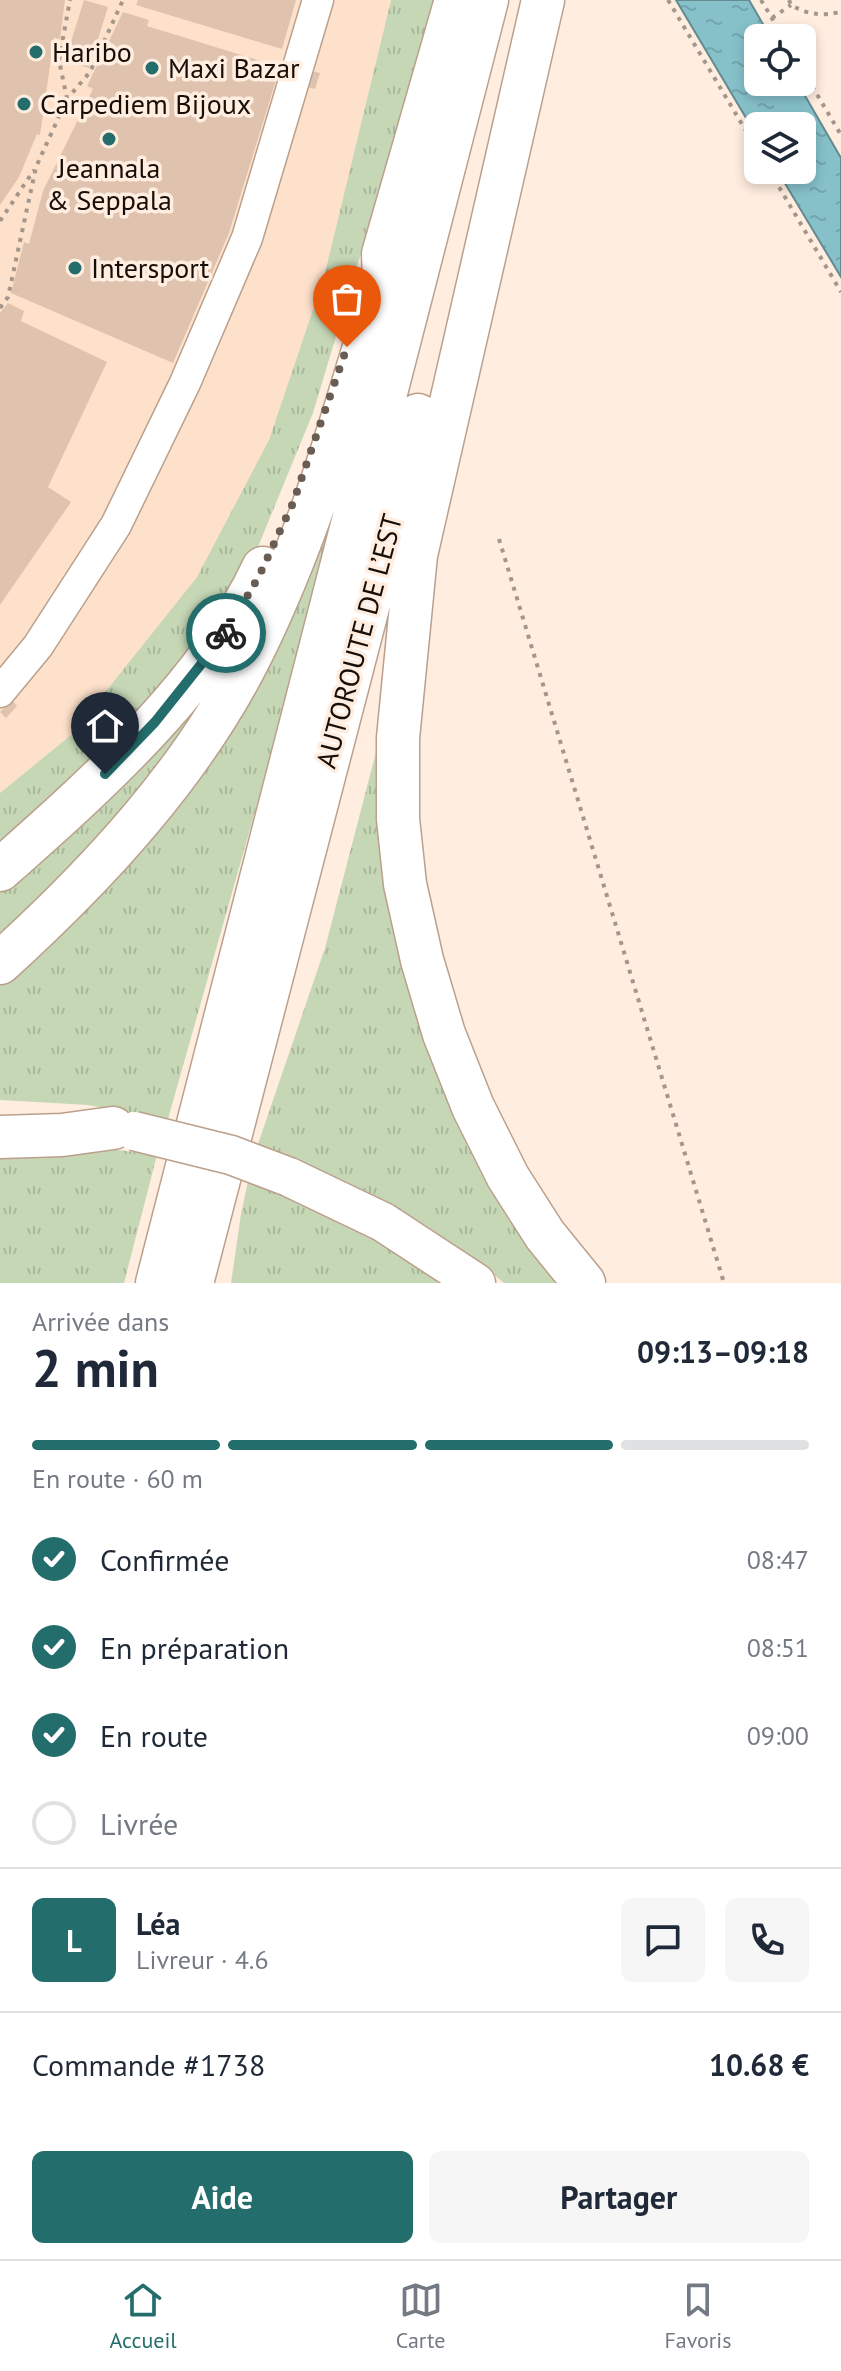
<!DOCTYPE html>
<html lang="fr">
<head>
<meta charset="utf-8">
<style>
  body { margin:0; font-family:"PT Sans",sans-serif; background:#f6f6f7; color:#1f2937; height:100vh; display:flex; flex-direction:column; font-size:30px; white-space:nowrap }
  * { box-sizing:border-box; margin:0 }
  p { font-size:26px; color:#747a83 }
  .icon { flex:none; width:44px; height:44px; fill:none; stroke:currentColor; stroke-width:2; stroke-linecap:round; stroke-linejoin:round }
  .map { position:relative; height:1283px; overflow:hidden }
  .side { display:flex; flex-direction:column; background:#fff; flex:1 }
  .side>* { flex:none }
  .buttons { position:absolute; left:744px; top:24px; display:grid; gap:16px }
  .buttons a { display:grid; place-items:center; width:72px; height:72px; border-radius:12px; background:#fff; box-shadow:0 4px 12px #0003; font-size:40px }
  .pin { position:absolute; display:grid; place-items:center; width:68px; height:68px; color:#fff; margin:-82px -34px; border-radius:50% 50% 50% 0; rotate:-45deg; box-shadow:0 0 8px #0007 }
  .pin .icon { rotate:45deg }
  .courier { position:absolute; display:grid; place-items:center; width:80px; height:80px; margin:-40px; border:6px solid #236e6c; border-radius:50%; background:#fff; color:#222; box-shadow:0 2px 10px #0007 }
  .headline em { font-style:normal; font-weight:800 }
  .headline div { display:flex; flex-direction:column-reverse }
  .headline { display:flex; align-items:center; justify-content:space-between; height:136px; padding:0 32px }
  h1 { font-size:52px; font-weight:800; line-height:60px }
  .bar { display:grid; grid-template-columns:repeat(4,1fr); gap:12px 8px; align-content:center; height:96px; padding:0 32px }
  .bar i { height:10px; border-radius:6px; background:#e0e1e3 }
  .bar .current { background:#236e6c }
  .bar p { grid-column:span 4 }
  .line { display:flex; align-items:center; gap:20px; padding:0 32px; border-top:2px solid #e0e1e3 }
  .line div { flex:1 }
  .round { display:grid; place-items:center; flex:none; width:84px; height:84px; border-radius:12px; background:#f6f6f7 }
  ol { padding:0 32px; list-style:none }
  li { display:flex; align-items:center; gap:24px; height:88px }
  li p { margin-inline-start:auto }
  li .icon { padding:8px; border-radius:50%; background:#236e6c; color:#fff; stroke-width:4 }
  li:last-child { color:#747a83 }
  li i { width:44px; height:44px; border:4px solid #e0e1e3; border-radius:50% }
  .button { display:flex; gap:16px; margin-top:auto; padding:16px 32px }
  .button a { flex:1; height:92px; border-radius:12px; background:#236e6c; color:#fff; font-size:32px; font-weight:800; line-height:92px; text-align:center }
  .button a+a { background:#f6f6f7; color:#1f2937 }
  .tabs { display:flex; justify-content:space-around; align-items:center; height:112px; border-top:2px solid #e0e1e3; background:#fff; font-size:22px; color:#747a83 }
  .tabs a { display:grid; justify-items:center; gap:4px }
  .tabs .current { color:#236e6c }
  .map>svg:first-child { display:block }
  .built { fill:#fde1cb }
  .grass { fill:url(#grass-tufts) }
  .water { fill:url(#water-ripples); stroke:#658b90; stroke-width:2 }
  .building { fill:#dfc3ae }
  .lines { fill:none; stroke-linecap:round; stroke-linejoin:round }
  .minor-casing { stroke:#bba08c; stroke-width:33 }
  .major-casing { stroke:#bba08c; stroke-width:41 }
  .highway-casing { stroke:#bba08c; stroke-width:45 }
  .path { stroke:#a4968b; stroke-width:4; stroke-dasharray:4 6; stroke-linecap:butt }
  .minor { stroke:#fff; stroke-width:30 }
  .major { stroke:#fff; stroke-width:38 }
  .highway { stroke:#fff; stroke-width:42 }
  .major-bridge-casing { stroke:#bba08c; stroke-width:41; stroke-linecap:butt }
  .major-bridge { stroke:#fff; stroke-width:38 }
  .done { stroke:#685c53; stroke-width:8; stroke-dasharray:0 14.4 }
  .route { stroke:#236e6c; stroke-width:10 }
  .poi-dot { fill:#236e6c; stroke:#ffede0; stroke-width:3 }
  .labels { text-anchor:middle; stroke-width:7; stroke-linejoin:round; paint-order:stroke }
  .poi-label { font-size:28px; fill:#170e07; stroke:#ffede0; text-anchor:start }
  .street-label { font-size:28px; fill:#170e07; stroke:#ffede0 }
</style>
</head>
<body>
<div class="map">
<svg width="841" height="1283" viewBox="0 0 841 1283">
  <defs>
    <pattern id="grass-tufts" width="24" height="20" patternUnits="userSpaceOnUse" patternTransform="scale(2)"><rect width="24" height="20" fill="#c6d7b6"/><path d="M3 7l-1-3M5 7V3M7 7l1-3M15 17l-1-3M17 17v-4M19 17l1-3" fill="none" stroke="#a9b79b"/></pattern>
    <pattern id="water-ripples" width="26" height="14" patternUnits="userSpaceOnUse" patternTransform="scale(2)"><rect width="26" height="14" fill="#86c1ca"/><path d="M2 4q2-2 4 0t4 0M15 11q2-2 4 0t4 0" fill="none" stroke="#73a5ac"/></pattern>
  </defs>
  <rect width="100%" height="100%" fill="#ffede0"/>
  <path class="built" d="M0,0H391L324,277L269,440L197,577L71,735L0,793Z"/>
  <path class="grass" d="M391,0H437L313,413L255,554L182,664L110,743L0,847V793L71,735L197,577L269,440L324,277Z
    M330,510L340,511L168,1119L88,1105L0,1100V978L87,900Z
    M224,659L183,742L97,840L0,937V888Z
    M393,687L403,920L573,1283H504C433,1223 345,1174 257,1147L325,948Z
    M87,1146L157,1155L124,1283H0V1147Z
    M248,1181L284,1194L415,1252L454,1283H231L241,1214Z"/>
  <path class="water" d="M676,0H749L771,38H758V82H797L841,158V277L777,170H802V126H758V138Z"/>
  <path class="building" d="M0,0H65L60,39L54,38L40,135L37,134L19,177L0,205Z
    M84,0L108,7L89,68L65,61Z
    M138,0H296L282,49L136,5Z
    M123,12L149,20L147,26L280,67L229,233L173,363L11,293L24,242L29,244L43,191L93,89L87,86L103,53L109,55L115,45L109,41Z
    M312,71L320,73L315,89L308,87Z
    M8,303L24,311L21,321L107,362L48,487L71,502L0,605V313Z
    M12,700L17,706L6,718L0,712Z"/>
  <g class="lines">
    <defs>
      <path id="minor" d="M0,692L38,646L116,525L185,383L247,238L318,0"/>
      <path id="major" d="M289,1177L383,1222L476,1283"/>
      <path id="highway" d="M543,0L416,555L398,738V819L405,884L422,960L444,1034L473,1107L508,1177L545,1235L584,1283
        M0,870C96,785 208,686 263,568
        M0,963C98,874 193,772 252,653C311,534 346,407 384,280L383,254L456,0
        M0,1137L62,1135L113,1128
        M157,1283L487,0
        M192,1283L418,415"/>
    </defs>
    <use href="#minor" class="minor-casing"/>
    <use href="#major" class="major-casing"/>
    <use href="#highway" class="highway-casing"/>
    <path class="path" d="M668,0L758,151
      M761,0L784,38
      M789,0L791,5C809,15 821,16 841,12
      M772,18L791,5
      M802,69L841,135
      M67,99L59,60L70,0
      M769,170L841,292
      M0,221L34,170
      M0,308L8,297L36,167L67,99L90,72L123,0
      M499,539L724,1283"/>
    <use href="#minor" class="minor"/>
    <use href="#major" class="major"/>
    <use href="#highway" class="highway"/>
    <defs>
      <path id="major-bridge" d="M134,1131L231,1155L289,1177"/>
    </defs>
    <use href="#major-bridge" class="major-bridge-casing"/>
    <use href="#major-bridge" class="major-bridge"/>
  </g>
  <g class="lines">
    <path class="done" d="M226,633L259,576L293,503L347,347"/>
    <path class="route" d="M105,774L155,722L226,633"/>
  </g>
  <g class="poi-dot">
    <circle cx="36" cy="52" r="8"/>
    <circle cx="152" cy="68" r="8"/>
    <circle cx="24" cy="104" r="8"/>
    <circle cx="109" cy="139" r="8"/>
    <circle cx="75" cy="268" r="8"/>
  </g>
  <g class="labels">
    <g class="poi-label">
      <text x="52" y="62">Haribo</text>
      <text x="168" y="78">Maxi Bazar</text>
      <text x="40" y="114">Carpediem Bijoux</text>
      <text x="109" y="178" text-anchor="middle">Jeannala<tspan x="109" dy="32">&amp; Seppala</tspan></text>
      <text x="91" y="278">Intersport</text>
    </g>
    <g class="street-label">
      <text transform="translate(359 641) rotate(-75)" y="10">AUTOROUTE DE L’EST</text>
    </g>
  </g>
</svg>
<div class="buttons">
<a><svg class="icon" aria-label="locate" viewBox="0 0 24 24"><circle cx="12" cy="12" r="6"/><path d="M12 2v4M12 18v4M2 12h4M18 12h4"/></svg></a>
<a><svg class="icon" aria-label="layers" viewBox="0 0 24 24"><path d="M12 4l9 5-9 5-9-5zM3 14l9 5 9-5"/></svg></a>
</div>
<div class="pin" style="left:347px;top:347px;background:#ea580c"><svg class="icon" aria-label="bag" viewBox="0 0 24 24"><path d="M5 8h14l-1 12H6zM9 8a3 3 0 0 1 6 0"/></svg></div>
<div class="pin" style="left:105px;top:774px;background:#1f2937"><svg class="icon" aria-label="home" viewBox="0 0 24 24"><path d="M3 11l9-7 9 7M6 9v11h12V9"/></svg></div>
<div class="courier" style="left:226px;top:633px"><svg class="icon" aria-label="bike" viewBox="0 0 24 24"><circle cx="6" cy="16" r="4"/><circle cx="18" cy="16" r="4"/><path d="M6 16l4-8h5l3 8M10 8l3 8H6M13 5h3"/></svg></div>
</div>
<section class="side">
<div class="headline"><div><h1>2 min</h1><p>Arrivée dans</p></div><em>09:13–09:18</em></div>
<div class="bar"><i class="current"></i><i class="current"></i><i class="current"></i><i></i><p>En route · 60 m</p></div>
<ol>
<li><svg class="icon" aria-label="check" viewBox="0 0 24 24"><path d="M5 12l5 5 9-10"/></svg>Confirmée<p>08:47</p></li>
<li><svg class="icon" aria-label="check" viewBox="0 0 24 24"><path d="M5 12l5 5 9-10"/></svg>En préparation<p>08:51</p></li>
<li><svg class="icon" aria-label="check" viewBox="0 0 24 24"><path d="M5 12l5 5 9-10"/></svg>En route<p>09:00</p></li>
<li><i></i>Livrée</li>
</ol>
<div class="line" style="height:144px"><b class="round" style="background:#236e6c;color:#fff">L</b><div><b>Léa</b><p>Livreur · 4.6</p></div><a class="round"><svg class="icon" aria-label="chat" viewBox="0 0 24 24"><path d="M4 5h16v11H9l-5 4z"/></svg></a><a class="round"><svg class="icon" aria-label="phone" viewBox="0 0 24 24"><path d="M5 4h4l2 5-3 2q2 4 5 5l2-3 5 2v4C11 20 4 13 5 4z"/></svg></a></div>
<div class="line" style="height:104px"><div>Commande #1738</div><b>10.68 €</b></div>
<div class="button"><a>Aide</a><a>Partager</a></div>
</section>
<nav class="tabs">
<a class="current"><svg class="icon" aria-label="home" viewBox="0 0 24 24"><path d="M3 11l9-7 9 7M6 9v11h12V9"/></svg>Accueil</a>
<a><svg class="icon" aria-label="map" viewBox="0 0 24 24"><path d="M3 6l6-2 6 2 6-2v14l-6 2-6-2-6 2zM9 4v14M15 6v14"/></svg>Carte</a>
<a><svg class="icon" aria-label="saved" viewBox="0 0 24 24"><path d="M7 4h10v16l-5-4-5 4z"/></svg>Favoris</a>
</nav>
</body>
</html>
